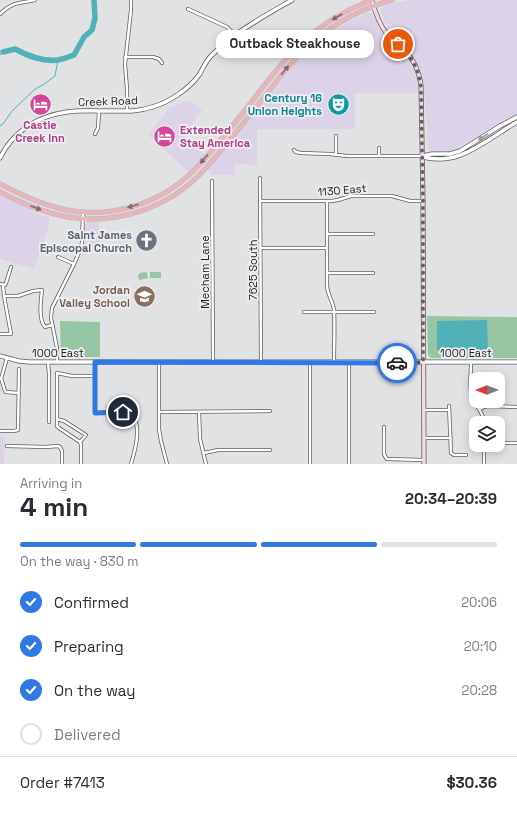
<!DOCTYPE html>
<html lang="en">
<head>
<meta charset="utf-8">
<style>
  body { margin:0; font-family:"Space Grotesk",sans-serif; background:#f7f7f7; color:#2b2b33; height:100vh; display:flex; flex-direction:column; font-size:15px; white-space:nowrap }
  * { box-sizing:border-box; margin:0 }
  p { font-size:13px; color:#7c7c81 }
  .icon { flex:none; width:22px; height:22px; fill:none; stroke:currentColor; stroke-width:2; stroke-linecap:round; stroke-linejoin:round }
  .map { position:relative; height:464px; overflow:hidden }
  .details { display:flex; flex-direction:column; background:#fff; flex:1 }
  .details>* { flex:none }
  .needle { width:26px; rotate:270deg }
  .controls { position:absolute; left:469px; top:372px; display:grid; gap:8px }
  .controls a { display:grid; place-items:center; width:36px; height:36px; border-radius:8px; background:#fff; box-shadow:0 2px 10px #0003; font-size:20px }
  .pin { position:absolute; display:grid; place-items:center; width:34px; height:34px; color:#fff; margin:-17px; border:2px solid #fff; border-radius:50%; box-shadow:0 1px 4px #0007 }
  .courier { position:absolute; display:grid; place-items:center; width:40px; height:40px; margin:-20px; border:3px solid #3078e5; border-radius:50%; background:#fff; color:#222; box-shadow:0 1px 5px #0007 }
  .bubble { position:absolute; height:28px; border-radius:12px; background:#fff; box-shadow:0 2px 10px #0003; font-size:13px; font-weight:700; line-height:28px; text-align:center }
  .overview em { font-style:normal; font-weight:700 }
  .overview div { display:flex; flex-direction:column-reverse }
  .overview { display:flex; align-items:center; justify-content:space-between; height:68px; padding:0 20px }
  h1 { font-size:26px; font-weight:700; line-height:30px }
  .bar { display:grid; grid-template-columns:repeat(4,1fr); gap:6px 4px; align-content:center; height:48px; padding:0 20px }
  .bar i { height:5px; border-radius:3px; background:#e1e1e2 }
  .bar .on { background:#3078e5 }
  .bar p { grid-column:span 4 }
  .line { display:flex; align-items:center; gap:10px; padding:0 20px; border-top:1px solid #e1e1e2 }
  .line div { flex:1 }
  ol { padding:0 20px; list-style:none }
  li { display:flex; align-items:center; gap:12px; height:44px }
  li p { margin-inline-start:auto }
  li .icon { padding:4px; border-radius:50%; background:#3078e5; color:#fff; stroke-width:4 }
  li:last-child { color:#7c7c81 }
  li i { width:22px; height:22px; border:2px solid #e1e1e2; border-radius:50% }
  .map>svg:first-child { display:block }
  .commercial { fill:#ddd3e8 }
  .green { fill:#97c6a5 }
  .water { fill:#50b2b7 }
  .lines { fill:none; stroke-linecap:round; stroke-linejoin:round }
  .stream { stroke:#50b2b7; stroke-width:1 }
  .river { stroke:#50b2b7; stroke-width:5.5 }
  .minor-casing { stroke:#5b5c5e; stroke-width:4 }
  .tertiary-casing { stroke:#5b5c5e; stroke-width:5 }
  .secondary-casing { stroke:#5b5c5e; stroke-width:5 }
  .primary-casing { stroke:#bfbfc0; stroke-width:5.5 }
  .minor { stroke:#fff; stroke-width:2.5 }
  .tertiary { stroke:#fff; stroke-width:3.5 }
  .secondary { stroke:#f4dade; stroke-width:3.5 }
  .primary { stroke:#e9b4bc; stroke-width:4 }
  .oneway { fill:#82686c }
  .oneway2 { fill:#999 }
  .done { stroke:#616163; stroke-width:4; stroke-dasharray:0 7.2 }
  .route { stroke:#3078e5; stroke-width:5 }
  .labels { text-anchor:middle; stroke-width:3.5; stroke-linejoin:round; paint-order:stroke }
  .culture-label { font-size:11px; font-weight:bold; fill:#0d838f; stroke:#eeeff1; text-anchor:end }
  .street-label { font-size:11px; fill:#1c1c1d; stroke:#eeeff1 }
  .hotel-label { font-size:11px; font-weight:bold; fill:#b23c85; stroke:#eeeff1 }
  .worship-label { font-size:11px; font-weight:bold; fill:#5b616d; stroke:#eeeff1; text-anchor:end }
  .education-label { font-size:11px; font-weight:bold; fill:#785e54; stroke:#eeeff1; text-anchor:end }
</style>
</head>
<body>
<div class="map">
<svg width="517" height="464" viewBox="0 0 517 464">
  <rect width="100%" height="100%" fill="#e1e2e4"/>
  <path class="commercial" d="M408,0H517V115L498,125L459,150L449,152H433L429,151L428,148L427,124L425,107L424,85L421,71L417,62L408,49L392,34L388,29L380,11L381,8L384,6Z
    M368,12L373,14L381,31L386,38L403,53L409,61L417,78L418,93H355V129H257V165L235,164V175H212L207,170L296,62L314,45L329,33L348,22Z
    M189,100L202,110L183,135L207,157L188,172L148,135L169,108Z
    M0,195L32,210L34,212L43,216H49V225L34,269L0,259Z
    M87,222H99V250L83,249L85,225Z
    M0,437H5L4,464H0Z"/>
  <path class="green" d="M145,272L147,273L148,278L139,280L138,275L140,273Z
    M150,272H161V278H150Z
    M427,316L517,317V358H431L428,355Z
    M60,321L100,322V357H61Z"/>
  <path class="water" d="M487,320L488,350H437V321Z"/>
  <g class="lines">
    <path class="stream" d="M0,55L3,52
      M0,126L3,124L12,111L35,89L43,85L55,76L58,60"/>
    <path class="river" d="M3,52L15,49C28,56 42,62 58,60C63,59 69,57 74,55L84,37L92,30L95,18L94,0"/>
    <defs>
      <path id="minor" d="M188,9L227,27L235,35
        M0,14C14,1 18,4 35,0
        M125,57H153L159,59L162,63
        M127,111V89L125,64L131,10V0
        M95,134L98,128L99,111
        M379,148V156
        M294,150L296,152L301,153L330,154L347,156H422
        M336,154V136
        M260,178L261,362
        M212,181L213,362
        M261,201H332L338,200L351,196H392L410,201H423
        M327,201V285C327,294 333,301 334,310C335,327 334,345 334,362
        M327,234H373
        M261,248H327
        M58,257L74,264
        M327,273H373
        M0,284L5,285L6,283L11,267
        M4,296H18L33,291L42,290C41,300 38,319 45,327L52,325
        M304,312H374
        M0,334H11L4,296L3,285
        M48,362L49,374V422
        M57,362V348L51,318L52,308L74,264L81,248L82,242L83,212
        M95,362V413C104,413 114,411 123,412C146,414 135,451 131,464
        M159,362V429L161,441L167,464
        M310,362V464
        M471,362C471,373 469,387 472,397C476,407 482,410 485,423
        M349,363V464
        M1,378L5,391L6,392L19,393
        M1,379L7,358
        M449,406L451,453L454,455H466
        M480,409L484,407L488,406L517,407
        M424,410H448
        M159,412L270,411
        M199,412L200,439L206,464
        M57,419L64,421L86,435L80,442
        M384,427V454L386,458L387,459L424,460
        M0,431H14L18,430L19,369
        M424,438H451
        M498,443H517
        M7,446L46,447L58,446L60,447L62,451V464
        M204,453L218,450H270
        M81,464V445L80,442L59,428L57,426V373L72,376H95
        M484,464V445"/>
      <path id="tertiary" d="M422,156L432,154H450L460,151L500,126L517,117
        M423,157C454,165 476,148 501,132C506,129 511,125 517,122
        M0,158C13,131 38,116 67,112C81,110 96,111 109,111C124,111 138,112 152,107C168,103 189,89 199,75C203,69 206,60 212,55C219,48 227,41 235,35C253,22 273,11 292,0
        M0,356L19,361L29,362H517"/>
      <path id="secondary" d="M372,0C375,12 379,24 387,34C392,40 398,44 403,49C413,58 419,71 421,85L423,201L424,464"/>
      <path id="primary" d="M0,184C19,194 38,203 58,208C104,220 153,207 188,176C198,167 206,157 215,147C225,134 236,122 246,109C263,87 280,64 300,44C321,25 345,10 372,0
        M0,192C21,203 44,213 68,217C117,225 169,208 203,171C226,146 247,118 268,92C279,78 290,63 304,50C328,27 359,9 392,0"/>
    </defs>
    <use href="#minor" class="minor-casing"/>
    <use href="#tertiary" class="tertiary-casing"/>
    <use href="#secondary" class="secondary-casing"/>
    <use href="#primary" class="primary-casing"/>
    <use href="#minor" class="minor"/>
    <use href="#tertiary" class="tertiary"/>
    <use href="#secondary" class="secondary"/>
    <use href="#primary" class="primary"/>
  </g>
  <defs><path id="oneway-solid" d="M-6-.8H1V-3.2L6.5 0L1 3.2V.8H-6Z"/></defs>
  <g class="oneway">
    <use href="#oneway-solid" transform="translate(337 17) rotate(150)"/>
    <use href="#oneway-solid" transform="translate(285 70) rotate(-51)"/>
    <use href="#oneway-solid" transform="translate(204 159) rotate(131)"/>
    <use href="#oneway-solid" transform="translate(133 206) rotate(164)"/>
    <use href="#oneway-solid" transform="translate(36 208) rotate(21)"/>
  </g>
  <use class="oneway2" href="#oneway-solid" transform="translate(483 137) rotate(147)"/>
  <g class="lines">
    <path class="done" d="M397,363L423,362V201L421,89C420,71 412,56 398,44"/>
    <path class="route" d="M123,412L95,413V362L397,363"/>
  </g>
  <defs>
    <symbol id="theatre-disc" viewBox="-11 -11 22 22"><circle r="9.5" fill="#0f9aa8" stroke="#eeeff1"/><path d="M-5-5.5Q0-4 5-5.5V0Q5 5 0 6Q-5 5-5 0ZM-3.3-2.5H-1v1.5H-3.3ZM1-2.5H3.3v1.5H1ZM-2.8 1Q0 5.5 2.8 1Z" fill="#fff"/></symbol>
    <symbol id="hotel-disc" viewBox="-11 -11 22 22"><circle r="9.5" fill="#d1479c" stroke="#eeeff1"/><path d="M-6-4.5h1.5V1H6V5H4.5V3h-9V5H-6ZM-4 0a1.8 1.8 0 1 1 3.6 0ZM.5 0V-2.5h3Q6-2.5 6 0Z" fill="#fff"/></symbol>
    <symbol id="church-disc" viewBox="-11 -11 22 22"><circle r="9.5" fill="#6b7280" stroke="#eeeff1"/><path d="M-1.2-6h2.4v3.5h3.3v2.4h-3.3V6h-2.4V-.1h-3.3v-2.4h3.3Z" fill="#fff"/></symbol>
    <symbol id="school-disc" viewBox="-11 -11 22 22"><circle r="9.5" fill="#8d6e63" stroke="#eeeff1"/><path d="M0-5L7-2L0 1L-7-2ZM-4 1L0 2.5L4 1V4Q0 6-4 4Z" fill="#fff"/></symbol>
  </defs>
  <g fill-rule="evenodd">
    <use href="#theatre-disc" x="326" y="92" width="25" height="25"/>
    <use href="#hotel-disc" x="28" y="92" width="25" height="25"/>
    <use href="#hotel-disc" x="152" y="124" width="25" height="25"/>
    <use href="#church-disc" x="134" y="228" width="25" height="25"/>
    <use href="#school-disc" x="132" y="284" width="25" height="25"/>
  </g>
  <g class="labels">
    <g class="culture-label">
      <text x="322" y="102">Century 16<tspan x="322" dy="13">Union Heights</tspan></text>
    </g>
    <g class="street-label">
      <text transform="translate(108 101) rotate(-2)" y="4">Creek Road</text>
      <text transform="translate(342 190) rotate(-5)" y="4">1130 East</text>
      <text transform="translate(253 270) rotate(-90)" y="4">7625 South</text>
      <text transform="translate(205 272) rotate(-90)" y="4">Mecham Lane</text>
      <text x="58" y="357">1000 East</text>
      <text x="466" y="357">1000 East</text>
    </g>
    <g class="hotel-label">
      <text x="40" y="129">Castle<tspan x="40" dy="13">Creek Inn</tspan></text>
      <text x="180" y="134" text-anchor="start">Extended<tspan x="180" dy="13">Stay America</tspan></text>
    </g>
    <g class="worship-label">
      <text x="132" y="239">Saint James<tspan x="132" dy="13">Episcopal Church</tspan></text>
    </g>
    <g class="education-label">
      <text x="130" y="294">Jordan<tspan x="130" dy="13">Valley School</tspan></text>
    </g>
  </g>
</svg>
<div class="controls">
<a><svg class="needle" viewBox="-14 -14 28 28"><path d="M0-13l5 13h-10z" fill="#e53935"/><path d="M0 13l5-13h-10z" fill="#7c7c81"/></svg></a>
<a><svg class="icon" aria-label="layers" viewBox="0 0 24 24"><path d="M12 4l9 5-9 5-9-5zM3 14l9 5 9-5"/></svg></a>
</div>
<div class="pin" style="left:398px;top:44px;background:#ea580c"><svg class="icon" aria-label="bag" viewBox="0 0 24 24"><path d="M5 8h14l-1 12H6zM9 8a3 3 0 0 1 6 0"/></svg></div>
<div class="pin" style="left:123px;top:412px;background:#1f2937"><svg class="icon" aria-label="home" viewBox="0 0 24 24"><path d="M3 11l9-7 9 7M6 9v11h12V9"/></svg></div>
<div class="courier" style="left:397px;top:363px"><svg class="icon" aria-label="car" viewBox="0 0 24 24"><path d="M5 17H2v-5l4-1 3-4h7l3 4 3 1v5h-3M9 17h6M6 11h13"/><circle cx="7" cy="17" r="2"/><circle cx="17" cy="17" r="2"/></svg></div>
<div class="bubble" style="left:216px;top:30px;width:158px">Outback Steakhouse</div>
</div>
<section class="details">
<div class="overview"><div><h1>4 min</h1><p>Arriving in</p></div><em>20:34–20:39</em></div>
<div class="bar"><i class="on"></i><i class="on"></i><i class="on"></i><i></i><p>On the way · 830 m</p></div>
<ol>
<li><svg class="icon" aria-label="check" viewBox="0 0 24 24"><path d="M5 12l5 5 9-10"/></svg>Confirmed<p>20:06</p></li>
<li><svg class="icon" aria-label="check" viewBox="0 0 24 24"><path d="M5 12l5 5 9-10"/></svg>Preparing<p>20:10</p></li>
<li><svg class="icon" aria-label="check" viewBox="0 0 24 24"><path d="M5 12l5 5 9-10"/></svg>On the way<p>20:28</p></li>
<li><i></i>Delivered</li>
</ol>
<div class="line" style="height:52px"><div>Order #7413</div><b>$30.36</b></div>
</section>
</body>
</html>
